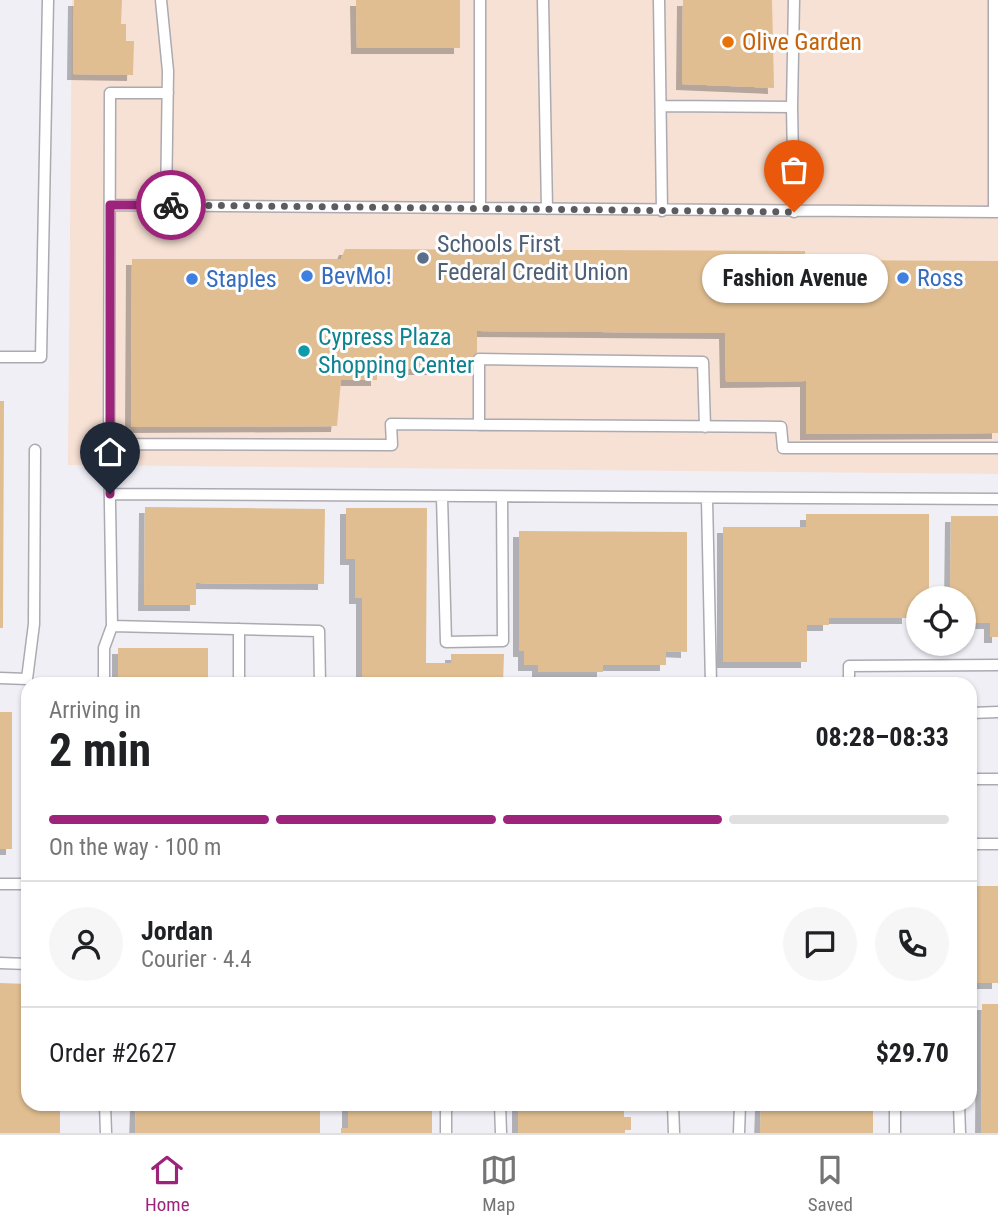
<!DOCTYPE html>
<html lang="en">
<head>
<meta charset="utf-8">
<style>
  body { margin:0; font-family:"Roboto Condensed",sans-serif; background:#f6f6f6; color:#202124; height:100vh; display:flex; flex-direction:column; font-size:26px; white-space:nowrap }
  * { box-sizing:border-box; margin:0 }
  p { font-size:23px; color:#757577 }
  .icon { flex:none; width:38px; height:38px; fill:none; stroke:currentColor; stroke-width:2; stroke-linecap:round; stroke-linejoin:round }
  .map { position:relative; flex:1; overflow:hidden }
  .sheet { position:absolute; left:21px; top:677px; width:956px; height:434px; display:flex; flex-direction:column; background:#fff; border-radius:21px; box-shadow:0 2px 5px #0004 }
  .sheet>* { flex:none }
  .buttons { position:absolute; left:906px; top:586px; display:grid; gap:14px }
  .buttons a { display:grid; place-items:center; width:70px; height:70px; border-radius:50%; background:#fff; box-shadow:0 2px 5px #0004; font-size:35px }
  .pin { position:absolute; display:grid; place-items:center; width:60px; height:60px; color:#fff; margin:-72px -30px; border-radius:50% 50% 50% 0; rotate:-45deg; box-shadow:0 0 7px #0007 }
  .pin .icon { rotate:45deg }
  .courier { position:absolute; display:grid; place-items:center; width:70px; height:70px; margin:-35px; border:5px solid #9d237b; border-radius:50%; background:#fff; color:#222; box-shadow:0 2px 9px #0007 }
  .bubble { position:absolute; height:49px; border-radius:24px; background:#fff; box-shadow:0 2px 5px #0004; font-size:23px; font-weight:700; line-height:49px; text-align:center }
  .head em { font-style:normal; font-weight:700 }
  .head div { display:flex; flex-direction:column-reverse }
  .head { display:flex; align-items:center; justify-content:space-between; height:119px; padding:0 28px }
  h1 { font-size:46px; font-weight:700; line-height:52px }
  .bar { display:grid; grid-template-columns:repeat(4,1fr); gap:10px 7px; align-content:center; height:84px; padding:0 28px }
  .bar i { height:9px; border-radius:5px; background:#e0e0e0 }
  .bar .selected { background:#9d237b }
  .bar p { grid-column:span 4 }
  .line { display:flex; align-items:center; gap:18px; padding:0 28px; border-top:2px solid #e0e0e0 }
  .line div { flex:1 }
  .round { display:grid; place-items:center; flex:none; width:74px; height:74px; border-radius:37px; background:#f6f6f6 }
  .menu { display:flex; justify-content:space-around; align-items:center; height:98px; border-top:2px solid #e0e0e0; background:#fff; font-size:19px; color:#757577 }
  .menu a { display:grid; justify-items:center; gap:4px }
  .menu .selected { color:#9d237b }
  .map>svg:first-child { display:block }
  .commercial { fill:#f7e1d4 }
  .building { fill:#e0be91; filter:url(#shadow) }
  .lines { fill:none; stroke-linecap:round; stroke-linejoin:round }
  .lane-casing { stroke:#acaab1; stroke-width:13 }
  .lane { stroke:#fff; stroke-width:10 }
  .done { stroke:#5c5b5f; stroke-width:7; stroke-dasharray:0 12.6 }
  .route { stroke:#9d237b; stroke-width:9 }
  .food-dot { fill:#e8710a; stroke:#fdfdfe; stroke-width:2.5 }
  .service-dot { fill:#5c6f8a; stroke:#fdfdfe; stroke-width:2.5 }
  .shop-dot { fill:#3f7fe0; stroke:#fdfdfe; stroke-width:2.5 }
  .culture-dot { fill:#0f9aa8; stroke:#fdfdfe; stroke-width:2.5 }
  .labels { text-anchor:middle; stroke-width:6; stroke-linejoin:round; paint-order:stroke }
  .food-label { font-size:24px; fill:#c56008; stroke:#fdfdfe; text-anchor:start }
  .service-label { font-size:24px; fill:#4e5e75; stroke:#fdfdfe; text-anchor:start }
  .shop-label { font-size:24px; fill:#366cbe; stroke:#fdfdfe; text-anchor:start }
  .culture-label { font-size:24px; fill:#0d838f; stroke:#fdfdfe; text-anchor:start }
</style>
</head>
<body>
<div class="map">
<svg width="998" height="1133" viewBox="0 0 998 1133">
  <defs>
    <filter id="shadow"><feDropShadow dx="-6" dy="6" stdDeviation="0" flood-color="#0004"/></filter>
  </defs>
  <rect width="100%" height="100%" fill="#f0eff6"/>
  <path class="commercial" d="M72,0H998V474L68,465Z"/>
  <path class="building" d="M74,0H122L121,24H126V41H134L133,75L73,74Z
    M356,0H460V48H357Z
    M683,0H772L774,88L682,84Z
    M345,249L805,251V260L998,261V433L806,434V381L726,382L725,333L477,331V369H377V380H341L337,426L131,427L132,259H341Z
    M0,401H4L3,628H0Z
    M145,507L325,509L324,584L196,583V605H144Z
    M346,508H427L426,663H451V654H504L503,684H362V598H355V559H346Z
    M806,514H929V598H919V611H908V618H829V625H807V662H723V527H806Z
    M951,516H998V637H990V623H964V598H950Z
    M519,531L687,532V652L666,651V665H603V672H538V665H524V651H519Z
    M118,648H208V684H118Z
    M0,712H12V849H0Z
    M970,886H998V983H970Z
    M0,983L28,984V1104H60V1133H0Z
    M982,1004H998V1133H981Z
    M136,1104H320V1133H135Z
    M348,1104H432V1133H341V1128H348Z
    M518,1104H624V1117H631V1130H625V1133H518Z
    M761,1104H873V1133H760Z"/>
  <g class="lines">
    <defs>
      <path id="lane" d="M161,0L168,71L166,205
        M480,0V208
        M543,0L547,209
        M659,0L662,211
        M661,106L792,107L794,212
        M792,107L794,0
        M110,205L998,212
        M994,212V0
        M0,357H41L48,0
        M479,425V359L703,362L705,427
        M109,444L392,445L391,424L781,427L783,448H998
        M110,494L998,499
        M442,497L446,642L503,641L502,497
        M707,499L711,684
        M112,626L319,631L320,684
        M0,678L27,679L34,624L35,450
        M104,684V648L112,626L109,444L110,93H168
        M239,684V629
        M849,684V666L998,665
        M970,713L998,712
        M970,779H998
        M970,844H998
        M0,884H28
        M0,963L28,964
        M105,1104L106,1133
        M500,1104L501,1133
        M673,1104L674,1133
        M895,1104V1133
        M959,1104L960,1133
        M446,1133V1104
        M739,1133L740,1104"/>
    </defs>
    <use href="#lane" class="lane-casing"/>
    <use href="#lane" class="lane"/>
  </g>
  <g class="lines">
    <path class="done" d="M171,205L794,212"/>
    <path class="route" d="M110,494V205H171"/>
  </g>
  <circle class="food-dot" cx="728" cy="42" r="7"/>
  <circle class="service-dot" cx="423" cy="258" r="7"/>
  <g class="shop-dot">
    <circle cx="307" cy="276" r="7"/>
    <circle cx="903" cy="278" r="7"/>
    <circle cx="192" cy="279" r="7"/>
  </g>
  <circle class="culture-dot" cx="304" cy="351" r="7"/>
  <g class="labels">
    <g class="food-label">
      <text x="742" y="50">Olive Garden</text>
    </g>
    <g class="service-label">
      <text x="437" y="252">Schools First<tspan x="437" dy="28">Federal Credit Union</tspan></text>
    </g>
    <g class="shop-label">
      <text x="321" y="284">BevMo!</text>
      <text x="917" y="286">Ross</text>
      <text x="206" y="287">Staples</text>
    </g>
    <g class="culture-label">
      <text x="318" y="345">Cypress Plaza<tspan x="318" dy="28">Shopping Center</tspan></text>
    </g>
  </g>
</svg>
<div class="buttons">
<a><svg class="icon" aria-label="locate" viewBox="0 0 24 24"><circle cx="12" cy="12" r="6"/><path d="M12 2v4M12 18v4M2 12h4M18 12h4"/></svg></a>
</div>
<div class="pin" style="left:794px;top:212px;background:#ea580c"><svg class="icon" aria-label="bag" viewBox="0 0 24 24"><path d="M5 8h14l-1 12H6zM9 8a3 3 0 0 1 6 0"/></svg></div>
<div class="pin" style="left:110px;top:494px;background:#1f2937"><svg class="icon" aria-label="home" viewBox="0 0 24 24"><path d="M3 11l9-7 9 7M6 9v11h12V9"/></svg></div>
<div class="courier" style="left:171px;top:205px"><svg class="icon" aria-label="bike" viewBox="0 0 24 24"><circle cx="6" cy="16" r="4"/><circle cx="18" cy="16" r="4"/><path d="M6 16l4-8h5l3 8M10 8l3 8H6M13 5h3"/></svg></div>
<div class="bubble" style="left:702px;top:254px;width:186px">Fashion Avenue</div>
<section class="sheet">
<div class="head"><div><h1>2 min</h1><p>Arriving in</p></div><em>08:28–08:33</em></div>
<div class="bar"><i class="selected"></i><i class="selected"></i><i class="selected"></i><i></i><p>On the way · 100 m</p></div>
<div class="line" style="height:126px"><a class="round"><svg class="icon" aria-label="person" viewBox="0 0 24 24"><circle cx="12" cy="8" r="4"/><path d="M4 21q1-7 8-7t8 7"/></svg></a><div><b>Jordan</b><p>Courier · 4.4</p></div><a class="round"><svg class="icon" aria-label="chat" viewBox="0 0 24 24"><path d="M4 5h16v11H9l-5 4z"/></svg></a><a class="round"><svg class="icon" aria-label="phone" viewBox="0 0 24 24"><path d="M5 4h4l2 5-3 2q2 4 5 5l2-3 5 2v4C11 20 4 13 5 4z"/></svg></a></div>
<div class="line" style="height:91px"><div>Order #2627</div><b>$29.70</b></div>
</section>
</div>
<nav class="menu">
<a class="selected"><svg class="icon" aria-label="home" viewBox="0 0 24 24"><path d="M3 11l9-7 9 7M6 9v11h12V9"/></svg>Home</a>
<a><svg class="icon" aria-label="map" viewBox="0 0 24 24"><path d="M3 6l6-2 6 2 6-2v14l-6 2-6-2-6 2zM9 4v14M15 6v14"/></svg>Map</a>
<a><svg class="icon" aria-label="saved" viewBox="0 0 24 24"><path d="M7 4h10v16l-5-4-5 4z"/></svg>Saved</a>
</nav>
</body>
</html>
